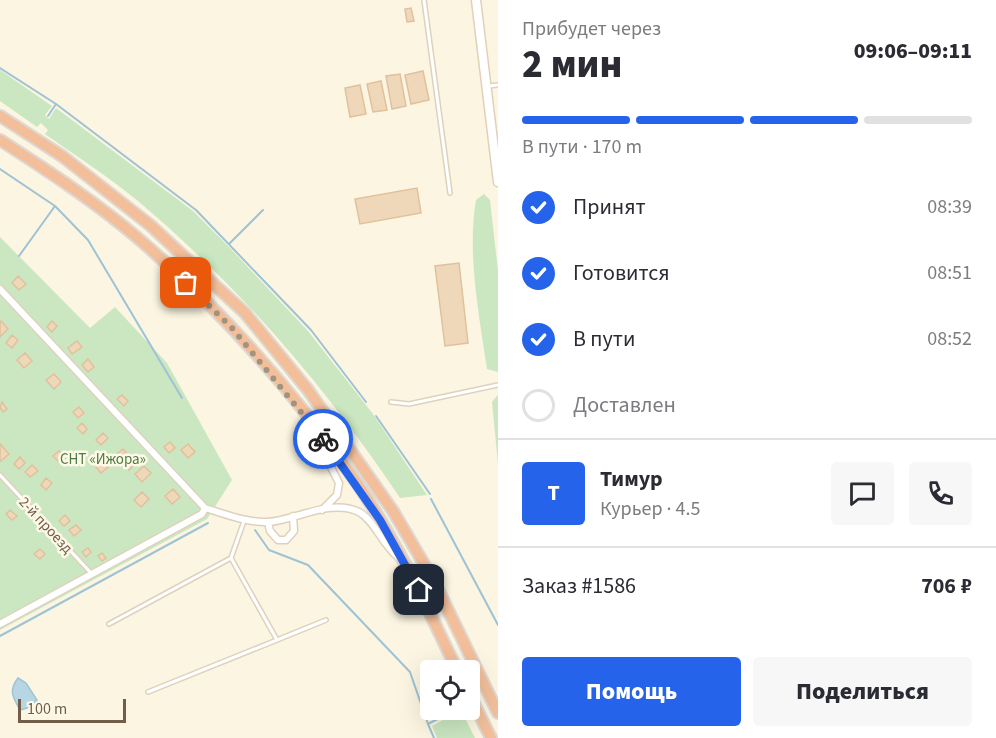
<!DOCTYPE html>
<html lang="ru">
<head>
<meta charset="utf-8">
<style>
  body { margin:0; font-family:"Source Sans 3",sans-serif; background:#f7f7f7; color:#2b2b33; height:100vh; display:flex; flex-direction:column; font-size:22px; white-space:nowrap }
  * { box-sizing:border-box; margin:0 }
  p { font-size:20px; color:#7c7c81 }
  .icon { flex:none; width:33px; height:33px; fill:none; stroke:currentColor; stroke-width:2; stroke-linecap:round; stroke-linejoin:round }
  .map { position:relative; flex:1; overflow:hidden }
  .details { display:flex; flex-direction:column; background:#fff; width:498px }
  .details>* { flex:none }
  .tools { position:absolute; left:420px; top:660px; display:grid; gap:12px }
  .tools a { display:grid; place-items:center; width:60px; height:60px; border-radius:6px; background:#fff; box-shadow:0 6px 24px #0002; font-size:30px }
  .scale { position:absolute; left:18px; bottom:15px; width:108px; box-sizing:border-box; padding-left:6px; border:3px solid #715e49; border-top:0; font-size:16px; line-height:21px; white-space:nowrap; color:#715e49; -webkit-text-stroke:4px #fef9e7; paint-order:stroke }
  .pin { position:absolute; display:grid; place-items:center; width:51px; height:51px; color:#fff; margin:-26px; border-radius:12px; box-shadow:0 3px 9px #0006 }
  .courier { position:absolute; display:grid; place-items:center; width:60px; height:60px; margin:-30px; border:4px solid #2563eb; border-radius:50%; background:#fff; color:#222; box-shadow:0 2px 8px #0007 }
  .summary em { font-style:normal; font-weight:800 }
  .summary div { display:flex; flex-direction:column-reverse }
  .summary { display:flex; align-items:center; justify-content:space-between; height:102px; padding:0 24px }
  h1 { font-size:39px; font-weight:800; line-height:45px }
  .bar { display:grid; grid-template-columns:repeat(4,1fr); gap:9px 6px; align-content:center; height:72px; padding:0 24px }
  .bar i { height:8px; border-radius:4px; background:#e1e1e2 }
  .bar .current { background:#2563eb }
  .bar p { grid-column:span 4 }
  .line { display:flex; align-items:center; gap:15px; padding:0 24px; border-top:2px solid #e1e1e2 }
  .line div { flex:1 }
  .round { display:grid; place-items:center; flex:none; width:63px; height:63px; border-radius:6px; background:#f7f7f7 }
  ol { padding:0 24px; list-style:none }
  li { display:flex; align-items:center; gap:18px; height:66px }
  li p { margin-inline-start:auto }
  li .icon { padding:6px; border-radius:50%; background:#2563eb; color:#fff; stroke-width:4 }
  li:last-child { color:#7c7c81 }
  li i { width:33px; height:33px; border:3px solid #e1e1e2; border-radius:50% }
  .action { display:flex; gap:12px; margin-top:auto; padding:12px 24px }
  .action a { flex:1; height:69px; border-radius:6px; background:#2563eb; color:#fff; font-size:24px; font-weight:800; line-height:69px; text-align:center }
  .action a+a { background:#f7f7f7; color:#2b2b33 }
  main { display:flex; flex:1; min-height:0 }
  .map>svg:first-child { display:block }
  .green { fill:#cae7c1 }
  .water { fill:#b7d6e3; stroke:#9ec3d4; stroke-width:1.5 }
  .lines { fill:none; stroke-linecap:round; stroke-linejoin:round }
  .stream { stroke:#9ec3d4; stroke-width:2 }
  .building { fill:#efd8ba; stroke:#e1c19b; stroke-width:1.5 }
  .lane-casing { stroke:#ded2be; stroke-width:6 }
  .street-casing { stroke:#ded2be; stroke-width:9 }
  .secondary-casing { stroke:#e0d1b9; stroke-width:11 }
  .highway-casing { stroke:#ddd8d3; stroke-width:14 }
  .lane { stroke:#fff; stroke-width:3 }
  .street { stroke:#fff; stroke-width:6 }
  .secondary { stroke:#fff; stroke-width:8 }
  .highway { stroke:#f3bf9a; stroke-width:10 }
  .done { stroke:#a1937e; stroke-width:6; stroke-dasharray:0 10.8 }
  .route { stroke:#2563eb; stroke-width:8 }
  .labels { text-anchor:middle; stroke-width:5; stroke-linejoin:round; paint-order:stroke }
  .park-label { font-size:15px; fill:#4c7b44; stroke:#fef9e7 }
  .street-label { font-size:15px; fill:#715e49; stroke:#fef9e7 }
</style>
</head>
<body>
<main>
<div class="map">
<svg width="498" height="738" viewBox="0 0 498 738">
  <rect width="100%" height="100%" fill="#fbf5e1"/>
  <path class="green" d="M0,70L52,106L45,115L49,119L56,108L193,211L228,246L308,331L373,414L427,495L400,498C326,387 240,287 138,201C109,177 76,156 45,134L48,130L41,123L37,127L0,101Z
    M484,194L490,200L498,271V372L487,369C479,315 467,254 476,200Z
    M0,237L90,328L115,307L167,363L232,480L207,519L0,630Z
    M498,395V464L492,402Z
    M461,710L475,738H437L432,726Z"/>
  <path class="water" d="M18,678L26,683L37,700L27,708L20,710C13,697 8,691 18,678Z"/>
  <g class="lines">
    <path class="stream" d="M0,68L56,104L196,210L311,330L366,402
      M48,116L56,104
      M0,169L55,206
      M229,244L263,210
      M19,256L55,206L88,240L182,398
      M376,416L430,494
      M431,499L498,625
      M255,530L269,550L308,565L410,672L428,724
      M0,636L208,523
      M434,738L428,724L455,710"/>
  </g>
  <path class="building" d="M411,8L414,21L407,22L405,9Z
    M423,71L429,100L411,104L405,75Z
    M400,74L406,106L392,109L386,76Z
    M381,81L387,110L373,112L367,84Z
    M360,85L366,114L350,117L345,88Z
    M417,188L421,213L360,224L355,199Z
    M459,263L468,343L445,346L435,266Z
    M18,276L26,284L19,290L12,283Z
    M1,321L8,329L0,337V322Z
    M52,321L57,326L52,332L47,327Z
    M12,335L18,340L12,348L6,343Z
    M77,341L82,347L72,354L68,348Z
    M25,353L32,361L24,368L17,360Z
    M88,359L94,367L88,372L82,365Z
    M54,374L61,382L54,389L46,380Z
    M122,395L128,401L124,406L117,399Z
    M2,402L7,409L3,412L0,407Z
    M79,407L84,413L78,418L73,412Z
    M82,423L87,429L83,434L77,428Z
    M103,433L108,438L101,445L96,440Z
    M170,442L175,448L169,453L164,447Z
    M0,444L9,454L1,461H0Z
    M188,444L195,452L188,458L181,450Z
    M123,449L126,452L120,457L117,454Z
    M59,451L64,456L58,461L53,456Z
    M20,457L25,463L19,469L14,464Z
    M130,457L136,463L129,470L122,464Z
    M103,461L108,467L101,473L96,467Z
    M32,465L38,471L30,477L25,472Z
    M144,466L151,473L142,482L135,474Z
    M46,478L52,483L46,490L41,485Z
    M173,489L180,497L172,504L165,496Z
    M142,492L149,499L141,507L134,500Z
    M10,510L17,516L12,520L6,514Z
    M65,515L70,521L64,526L59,521Z
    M76,525L81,530L74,536L69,530Z
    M88,548L91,552L86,557L82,552Z
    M40,549L45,554L40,559L34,554Z
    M102,553L106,558L102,561L98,556Z"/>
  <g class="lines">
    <defs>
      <path id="lane" d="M424,0L450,193
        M488,86L498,85
        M391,402L409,404L498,385
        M0,475L91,573
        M109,624L231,558
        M277,640L326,620
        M148,692L277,640L231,558L244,521"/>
      <path id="street" d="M0,289L205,508C225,514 247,523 268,522C296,520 332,498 359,512C374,520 382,544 398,557
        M318,432L321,448L339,483L337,495L322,510
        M268,522L270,531L278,540H286L294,531L293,516
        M0,624L202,514L205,508"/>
      <path id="secondary" d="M476,0L498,182"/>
      <path id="highway" d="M0,116L62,156L150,225L245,313L308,390L393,511L434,581L498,713
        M0,140C48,171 97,203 140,240C221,310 296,394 357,483C397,542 427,607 457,670
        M470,696L491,738"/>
    </defs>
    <use href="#lane" class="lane-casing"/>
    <use href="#street" class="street-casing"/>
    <use href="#secondary" class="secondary-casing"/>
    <use href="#highway" class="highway-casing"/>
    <use href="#lane" class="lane"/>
    <use href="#street" class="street"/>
    <use href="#secondary" class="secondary"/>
    <use href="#highway" class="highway"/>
  </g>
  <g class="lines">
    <path class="done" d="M186,283L232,328L323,439"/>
    <path class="route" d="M323,439L380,520L419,590"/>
  </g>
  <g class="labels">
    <g class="park-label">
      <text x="103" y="464">СНТ «Ижора»</text>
    </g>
    <g class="street-label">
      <text transform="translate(46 525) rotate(47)" y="5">2-й проезд</text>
    </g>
  </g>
</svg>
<div class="tools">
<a><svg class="icon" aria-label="locate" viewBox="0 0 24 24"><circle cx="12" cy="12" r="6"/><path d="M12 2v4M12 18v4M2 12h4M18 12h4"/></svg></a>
</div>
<div class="scale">100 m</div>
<div class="pin" style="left:186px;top:283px;background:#ea580c"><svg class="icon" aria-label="bag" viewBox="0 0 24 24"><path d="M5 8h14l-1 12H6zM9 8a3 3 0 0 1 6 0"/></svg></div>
<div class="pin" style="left:419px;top:590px;background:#1f2937"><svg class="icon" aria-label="home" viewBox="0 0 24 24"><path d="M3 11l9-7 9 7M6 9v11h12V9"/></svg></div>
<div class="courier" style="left:323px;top:439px"><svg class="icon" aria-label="bike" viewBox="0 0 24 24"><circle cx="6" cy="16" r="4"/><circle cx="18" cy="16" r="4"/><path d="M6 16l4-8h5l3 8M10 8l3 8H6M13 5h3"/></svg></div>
</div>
<section class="details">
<div class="summary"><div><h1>2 мин</h1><p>Прибудет через</p></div><em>09:06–09:11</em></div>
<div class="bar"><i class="current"></i><i class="current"></i><i class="current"></i><i></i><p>В пути · 170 m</p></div>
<ol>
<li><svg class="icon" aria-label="check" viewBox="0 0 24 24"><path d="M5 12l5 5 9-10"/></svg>Принят<p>08:39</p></li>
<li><svg class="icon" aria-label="check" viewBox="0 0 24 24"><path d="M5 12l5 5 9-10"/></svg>Готовится<p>08:51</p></li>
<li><svg class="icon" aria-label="check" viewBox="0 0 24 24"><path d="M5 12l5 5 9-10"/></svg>В пути<p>08:52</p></li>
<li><i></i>Доставлен</li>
</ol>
<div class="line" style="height:108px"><b class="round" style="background:#2563eb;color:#fff">Т</b><div><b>Тимур</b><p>Курьер · 4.5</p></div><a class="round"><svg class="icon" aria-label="chat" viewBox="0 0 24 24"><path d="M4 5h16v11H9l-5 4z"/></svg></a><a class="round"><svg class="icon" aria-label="phone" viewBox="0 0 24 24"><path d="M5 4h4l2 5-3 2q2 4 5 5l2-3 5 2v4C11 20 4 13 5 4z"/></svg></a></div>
<div class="line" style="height:78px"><div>Заказ #1586</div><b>706 ₽</b></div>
<div class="action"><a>Помощь</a><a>Поделиться</a></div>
</section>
</main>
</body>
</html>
